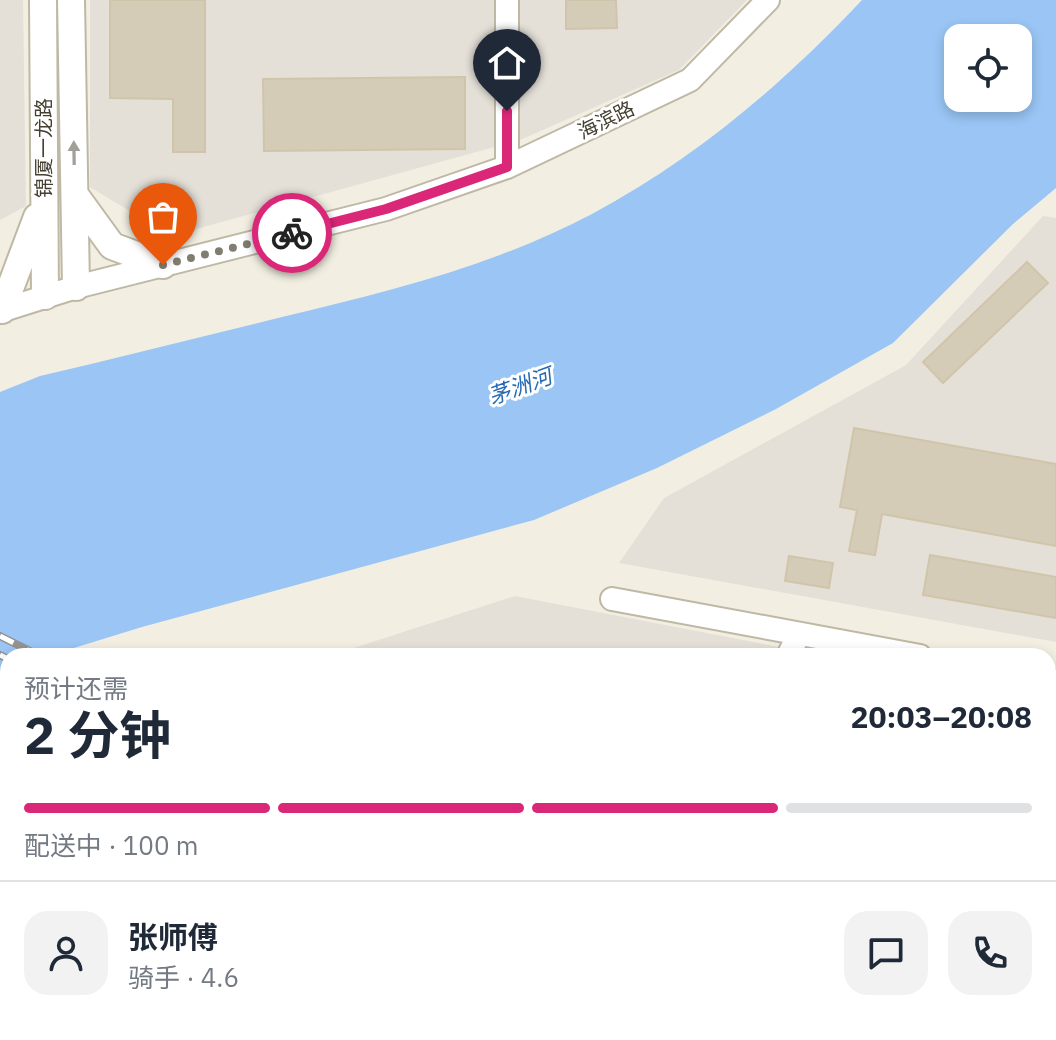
<!DOCTYPE html>
<html lang="zh">
<head>
<meta charset="utf-8">
<style>
  body { margin:0; font-family:"IBM Plex Sans","Noto Sans SC",sans-serif; background:#f2f2f3; color:#1f2937; height:100vh; display:flex; flex-direction:column; font-size:30px; white-space:nowrap }
  * { box-sizing:border-box; margin:0 }
  p { font-size:26px; color:#747a83 }
  .icon { flex:none; width:44px; height:44px; fill:none; stroke:currentColor; stroke-width:2; stroke-linecap:round; stroke-linejoin:round }
  .map { position:relative; flex:1; overflow:hidden }
  .side { position:absolute; left:0px; top:648px; width:1056px; height:392px; display:flex; flex-direction:column; background:#fff; border-radius:24px 24px 0 0; box-shadow:0 4px 12px #0003 }
  .side>* { flex:none }
  .tools { position:absolute; left:944px; top:24px; display:grid; gap:16px }
  .tools a { display:grid; place-items:center; width:88px; height:88px; border-radius:16px; background:#fff; box-shadow:0 4px 12px #0003; font-size:40px }
  .pin { position:absolute; display:grid; place-items:center; width:68px; height:68px; color:#fff; margin:-82px -34px; border-radius:50% 50% 50% 0; rotate:-45deg; box-shadow:0 0 8px #0007 }
  .pin .icon { rotate:45deg }
  .courier { position:absolute; display:grid; place-items:center; width:80px; height:80px; margin:-40px; border:6px solid #db2777; border-radius:50%; background:#fff; color:#222; box-shadow:0 2px 10px #0007 }
  .summary em { font-style:normal; font-weight:700 }
  .summary div { display:flex; flex-direction:column-reverse }
  .summary { display:flex; align-items:center; justify-content:space-between; height:136px; padding:0 24px }
  h1 { font-size:52px; font-weight:700; line-height:60px }
  .bar { display:grid; grid-template-columns:repeat(4,1fr); gap:12px 8px; align-content:center; height:96px; padding:0 24px }
  .bar i { height:10px; border-radius:6px; background:#e0e1e3 }
  .bar .on { background:#db2777 }
  .bar p { grid-column:span 4 }
  .line { display:flex; align-items:center; gap:20px; padding:0 24px; border-top:2px solid #e0e1e3 }
  .line div { flex:1 }
  .round { display:grid; place-items:center; flex:none; width:84px; height:84px; border-radius:24px; background:#f2f2f3 }
  .map>svg:first-child { display:block }
  .industrial { fill:#e4e0d8 }
  .water { fill:#9ac5f4; fill-rule:evenodd }
  .building { fill:#d4ccb7; stroke:#d0c5aa; stroke-width:2 }
  .lines { fill:none; stroke-linecap:round; stroke-linejoin:round }
  .minor-casing { stroke:#beb8a5; stroke-width:26 }
  .tertiary-casing { stroke:#beb8a5; stroke-width:30 }
  .minor { stroke:#fff; stroke-width:22 }
  .tertiary { stroke:#fff; stroke-width:26 }
  .rail-casing { stroke:#939393; stroke-width:8 }
  .rail { stroke:#fff; stroke-width:5; stroke-dasharray:15; stroke-linecap:butt }
  .oneway { fill:#a29f98 }
  .done { stroke:#817d70; stroke-width:8; stroke-dasharray:0 14.4 }
  .route { stroke:#db2777; stroke-width:10 }
  .labels { text-anchor:middle; stroke-width:6; stroke-linejoin:round; paint-order:stroke }
  .street-label { font-size:20px; fill:#443f32; stroke:#fff }
  .water-label { font-size:22px; font-style:italic; fill:#266ab5; stroke:#fff }
</style>
</head>
<body>
<div class="map">
<svg width="1056" height="1040" viewBox="0 0 1056 1040">
  <rect width="100%" height="100%" fill="#f2efe2"/>
  <path class="industrial" d="M0,0H23L26,206L0,220Z
    M90,0H747L679,70L520,140L171,236L90,187Z
    M1043,216L1056,218V642L619,563L664,498L906,365Z
    M515,596L826,656H329Z
    M1048,699L1056,700V1040H587L579,1032H1048Z
    M8,763V1032H492L506,1040H0V766Z"/>
  <path class="water" d="M862,0H1056V188L1013,224L893,343L776,409L657,468L534,520L142,627L48,656H8V669L0,671V392L40,376C121,357 201,337 282,317C390,291 493,266 592,214C695,159 782,85 862,0ZM958,38H1018V98H958Z"/>
  <path class="building" d="M110,0H205V152H173V99L110,98Z
    M566,0H616L617,28L566,29Z
    M465,77V149L264,151L263,79Z
    M1027,262L1048,283L943,383L923,362Z
    M854,428L1056,464V546L882,514L875,555L849,551L857,510L840,507Z
    M930,555L1056,577V618L923,595Z
    M789,556L833,563L829,588L785,581Z"/>
  <g class="lines">
    <defs>
      <path id="minor" d="M507,167V0
        M0,311L76,287L386,209L507,167L690,80L768,0
        M612,599L920,656
        M788,656L799,634
        M1048,680L1056,681
        M588,1040L592,1032"/>
      <path id="tertiary" d="M43,0L45,296
        M71,0L76,287
        M75,195L112,246L163,265
        M2,310L37,217"/>
    </defs>
    <use href="#minor" class="minor-casing"/>
    <use href="#tertiary" class="tertiary-casing"/>
    <use href="#minor" class="minor"/>
    <use href="#tertiary" class="tertiary"/>
    <defs>
      <path id="rail" d="M0,636L40,656
        M0,655L8,659
        M548,1032L557,1040
        M570,1032L579,1040"/>
    </defs>
    <use href="#rail" class="rail-casing"/>
    <use href="#rail" class="rail"/>
  </g>
  <defs><path id="oneway-solid" d="M-6-.8H1V-3.2L6.5 0L1 3.2V.8H-6Z" transform="scale(2)"/></defs>
  <use class="oneway" href="#oneway-solid" transform="translate(74 153) rotate(-91)"/>
  <g class="lines">
    <path class="done" d="M163,265L292,233"/>
    <path class="route" d="M292,233L386,209L507,167V111"/>
  </g>
  <g class="labels">
    <g class="street-label">
      <text transform="translate(606 120) rotate(-26)" y="7">海滨路</text>
      <text transform="translate(44 148) rotate(-90)" y="7">锦厦一龙路</text>
    </g>
    <g class="water-label">
      <text transform="translate(520 386) rotate(-20)" y="8">茅洲河</text>
    </g>
  </g>
</svg>
<div class="tools">
<a><svg class="icon" aria-label="locate" viewBox="0 0 24 24"><circle cx="12" cy="12" r="6"/><path d="M12 2v4M12 18v4M2 12h4M18 12h4"/></svg></a>
</div>
<div class="pin" style="left:163px;top:265px;background:#ea580c"><svg class="icon" aria-label="bag" viewBox="0 0 24 24"><path d="M5 8h14l-1 12H6zM9 8a3 3 0 0 1 6 0"/></svg></div>
<div class="pin" style="left:507px;top:111px;background:#1f2937"><svg class="icon" aria-label="home" viewBox="0 0 24 24"><path d="M3 11l9-7 9 7M6 9v11h12V9"/></svg></div>
<div class="courier" style="left:292px;top:233px"><svg class="icon" aria-label="bike" viewBox="0 0 24 24"><circle cx="6" cy="16" r="4"/><circle cx="18" cy="16" r="4"/><path d="M6 16l4-8h5l3 8M10 8l3 8H6M13 5h3"/></svg></div>
<section class="side">
<div class="summary"><div><h1>2 分钟</h1><p>预计还需</p></div><em>20:03–20:08</em></div>
<div class="bar"><i class="on"></i><i class="on"></i><i class="on"></i><i></i><p>配送中 · 100 m</p></div>
<div class="line" style="height:144px"><a class="round"><svg class="icon" aria-label="person" viewBox="0 0 24 24"><circle cx="12" cy="8" r="4"/><path d="M4 21q1-7 8-7t8 7"/></svg></a><div><b>张师傅</b><p>骑手 · 4.6</p></div><a class="round"><svg class="icon" aria-label="chat" viewBox="0 0 24 24"><path d="M4 5h16v11H9l-5 4z"/></svg></a><a class="round"><svg class="icon" aria-label="phone" viewBox="0 0 24 24"><path d="M5 4h4l2 5-3 2q2 4 5 5l2-3 5 2v4C11 20 4 13 5 4z"/></svg></a></div>
</section>
</div>
</body>
</html>
